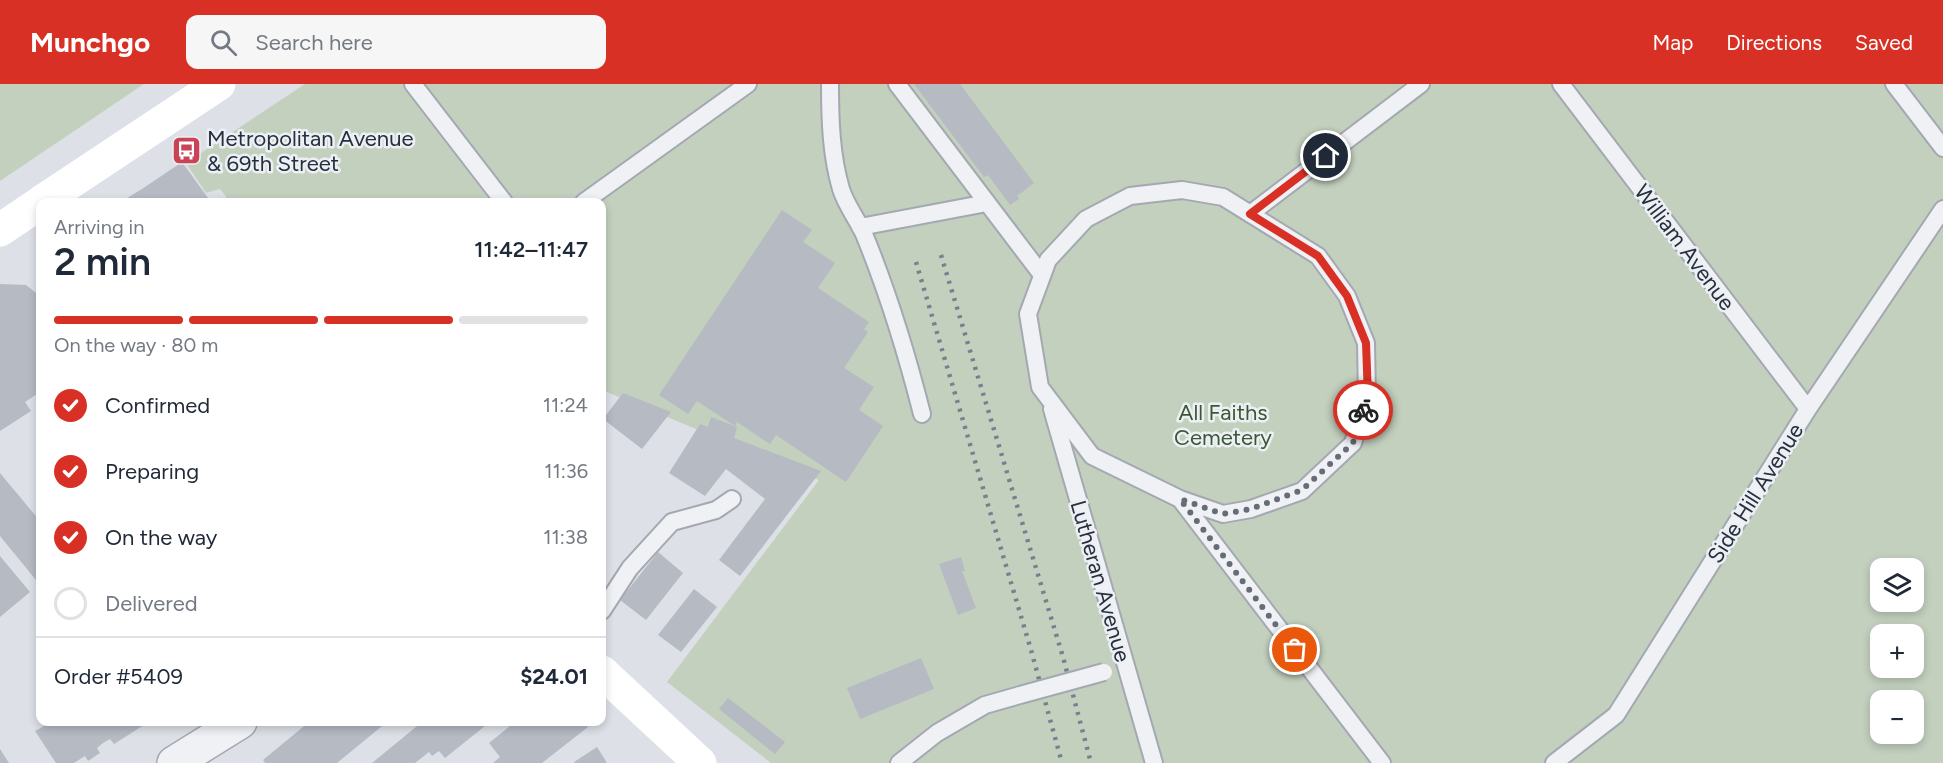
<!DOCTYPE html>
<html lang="en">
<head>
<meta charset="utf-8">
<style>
  body { margin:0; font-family:Figtree,sans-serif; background:#f6f6f7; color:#1f2937; height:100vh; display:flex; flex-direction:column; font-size:22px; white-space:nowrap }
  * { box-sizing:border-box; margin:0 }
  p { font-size:20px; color:#747a83 }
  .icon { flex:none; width:33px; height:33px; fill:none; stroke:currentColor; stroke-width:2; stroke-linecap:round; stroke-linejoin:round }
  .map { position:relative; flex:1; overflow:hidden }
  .side { position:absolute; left:36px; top:114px; width:570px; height:528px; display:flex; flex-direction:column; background:#fff; border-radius:12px; box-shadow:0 3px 9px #0003 }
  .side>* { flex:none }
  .tools { position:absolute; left:1870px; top:474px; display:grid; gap:12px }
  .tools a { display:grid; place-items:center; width:54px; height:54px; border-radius:12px; background:#fff; box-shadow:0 3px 9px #0003; font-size:30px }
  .pin { position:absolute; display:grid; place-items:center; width:51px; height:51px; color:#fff; margin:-26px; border:3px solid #fff; border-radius:50%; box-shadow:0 2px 6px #0007 }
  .courier { position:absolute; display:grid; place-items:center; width:60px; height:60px; margin:-30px; border:4px solid #d93025; border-radius:50%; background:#fff; color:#222; box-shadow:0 2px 8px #0007 }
  .headline em { font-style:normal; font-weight:600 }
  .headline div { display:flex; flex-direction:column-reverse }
  .headline { display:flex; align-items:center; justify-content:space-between; height:102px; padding:0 18px }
  h1 { font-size:39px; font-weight:600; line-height:45px }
  .bar { display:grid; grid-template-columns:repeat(4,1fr); gap:9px 6px; align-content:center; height:72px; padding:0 18px }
  .bar i { height:8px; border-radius:4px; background:#e0e1e3 }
  .bar .active { background:#d93025 }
  .bar p { grid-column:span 4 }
  .line { display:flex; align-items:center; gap:15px; padding:0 18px; border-top:2px solid #e0e1e3 }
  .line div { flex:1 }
  ol { padding:0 18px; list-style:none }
  li { display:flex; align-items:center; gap:18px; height:66px }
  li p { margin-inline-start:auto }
  li .icon { padding:6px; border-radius:50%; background:#d93025; color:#fff; stroke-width:4 }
  li:last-child { color:#747a83 }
  li i { width:33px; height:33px; border:3px solid #e0e1e3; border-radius:50% }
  header { display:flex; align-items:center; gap:36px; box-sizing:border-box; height:84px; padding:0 30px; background:#d93025; color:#fff }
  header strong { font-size:28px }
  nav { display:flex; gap:33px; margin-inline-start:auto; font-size:21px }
  .search { width:420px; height:54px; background:#f6f6f7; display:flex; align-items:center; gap:15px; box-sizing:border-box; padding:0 21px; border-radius:12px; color:#747a83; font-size:22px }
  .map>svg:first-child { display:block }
  .green { fill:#c3d0be; fill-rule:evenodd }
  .building { fill:#b5bac3 }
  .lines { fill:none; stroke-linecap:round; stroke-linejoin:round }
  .service-casing { stroke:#a3a8b1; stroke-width:20 }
  .minor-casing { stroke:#a3a8b1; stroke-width:36 }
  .service { stroke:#f0f1f5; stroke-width:16 }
  .minor { stroke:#f0f1f5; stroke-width:33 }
  .secondary { stroke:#fff; stroke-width:33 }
  .rail { stroke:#778090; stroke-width:4.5; stroke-dasharray:3 6; stroke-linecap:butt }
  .service-bridge-casing { stroke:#a3a8b1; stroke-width:20; stroke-linecap:butt }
  .service-bridge { stroke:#f0f1f5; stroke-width:16 }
  .done { stroke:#676d78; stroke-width:6; stroke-dasharray:0 10.8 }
  .route { stroke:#d93025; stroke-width:8 }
  .labels { text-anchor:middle; stroke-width:5; stroke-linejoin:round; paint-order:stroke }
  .poi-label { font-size:22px; fill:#272f3d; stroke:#ecf0f4; text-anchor:start }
  .street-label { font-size:22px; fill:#272f3d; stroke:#ecf0f4 }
  .park-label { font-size:22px; fill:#3b5835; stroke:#ecf0f4 }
</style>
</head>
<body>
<header>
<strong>Munchgo</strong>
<div class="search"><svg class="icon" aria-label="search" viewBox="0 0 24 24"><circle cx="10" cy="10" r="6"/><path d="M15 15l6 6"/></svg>Search here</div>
<nav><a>Map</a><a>Directions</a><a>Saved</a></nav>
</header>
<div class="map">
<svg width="1943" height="679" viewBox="0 0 1943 679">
  <rect width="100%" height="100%" fill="#dde1e7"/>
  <path class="green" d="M0,0H144L0,97Z
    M305,0H1943V679H771L667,598L819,396L602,306V118H230L220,105L206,109L186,79ZM1881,484H1914V518H1881ZM1881,550H1914V584H1881ZM1881,616H1914V650H1881Z"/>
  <path class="building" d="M914,0H960L1034,99L1017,112L1019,115L1010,121L988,91L984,93Z
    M182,78L211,118H121L145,103Z
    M782,126L812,146L803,158L835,179L818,204L869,238L864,245L868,248L844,284L874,303L859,326L883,342L846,398L776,351L770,360L737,338L735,342L697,317L688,330L659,311Z
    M0,200L26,201L40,212V308L25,318L31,327L0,347Z
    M623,309L671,328L642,365L603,335Z
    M711,333L737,343L734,354L821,387L740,492L719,476L765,415L726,385L705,412L669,389L700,340L708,343Z
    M0,389L40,437V501L0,452Z
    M658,468L683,489L646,536L620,516Z
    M0,472L30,508L0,533Z
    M961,473L965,487H962L976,524L958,531L939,480Z
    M694,505L717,523L681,568L658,551Z
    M921,574L934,605L860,635L847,604Z
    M728,614L785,658L775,670L719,625Z
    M51,638H142L144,641L114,660L110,655L103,659L97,664L100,669L88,677L85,672L74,679H56L35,647Z
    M309,638H387L337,679H265L263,676Z
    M422,638H490L445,674L439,667L432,672L429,668L415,679H372Z
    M506,638H581L588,643L542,679H493L500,673L489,659L510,642Z
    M597,663L607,679H575L574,678Z
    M0,665L9,679H0Z"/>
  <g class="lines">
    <defs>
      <path id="service" d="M413,0L504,118
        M830,0C830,35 831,71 841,105C846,121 857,135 864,150C887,206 907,271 922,330
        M897,0L1042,191
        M1561,0L1808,325
        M1894,0L1943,64
        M1182,106L1223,113L1318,172L1347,212L1366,259L1367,313L1353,359L1302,407L1251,425L1223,430L1180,415L1092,372L1040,303L1028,230L1048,176L1086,135L1130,112Z
        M584,118L748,0
        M1250,130L1421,0
        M860,143L987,119
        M1052,325L1154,679
        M1180,415L1382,679
        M602,527L630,484L672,438L716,426L732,415
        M899,679L937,649L985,621L1020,611
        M1554,679L1616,631L1808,325L1943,125"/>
      <path id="minor" d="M174,679L240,638"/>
    </defs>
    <use href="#service" class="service-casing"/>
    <use href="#minor" class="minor-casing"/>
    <use href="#service" class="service"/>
    <use href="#minor" class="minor"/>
    <path class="secondary" d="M41,118L219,0
      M0,146L40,119
      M602,588L700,679"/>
    <path class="rail" d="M941,171L1063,573L1091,679
      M916,178L1031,566L1062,679"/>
    <defs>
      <path id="service-bridge" d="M1020,611L1104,588"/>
    </defs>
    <use href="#service-bridge" class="service-bridge-casing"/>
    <use href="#service-bridge" class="service-bridge"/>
  </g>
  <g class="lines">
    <path class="done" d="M1295,566L1180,415L1223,430L1251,425L1302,406L1353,359L1363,326"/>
    <path class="route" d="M1326,72L1250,130L1318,172L1347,212L1366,259L1368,313L1363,326"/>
  </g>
  <defs>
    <symbol id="bus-square" viewBox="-11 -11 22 22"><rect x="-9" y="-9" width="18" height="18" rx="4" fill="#c94456" stroke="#ecf0f4"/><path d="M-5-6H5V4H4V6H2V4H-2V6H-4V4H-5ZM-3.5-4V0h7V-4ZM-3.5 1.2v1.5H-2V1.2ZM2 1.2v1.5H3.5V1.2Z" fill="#fff"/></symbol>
  </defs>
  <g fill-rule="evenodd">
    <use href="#bus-square" x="170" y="50" width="33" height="33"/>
  </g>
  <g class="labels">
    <g class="poi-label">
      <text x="207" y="62">Metropolitan Avenue<tspan x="207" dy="25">&amp; 69th Street</tspan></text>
    </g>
    <g class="street-label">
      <text transform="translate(1685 163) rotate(53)" y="8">William Avenue</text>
      <text transform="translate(1755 409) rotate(-58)" y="8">Side Hill Avenue</text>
      <text transform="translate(1101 497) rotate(74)" y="8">Lutheran Avenue</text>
    </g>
    <g class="park-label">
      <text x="1223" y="336">All Faiths<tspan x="1223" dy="25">Cemetery</tspan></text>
    </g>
  </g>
</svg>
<div class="tools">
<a><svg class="icon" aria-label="layers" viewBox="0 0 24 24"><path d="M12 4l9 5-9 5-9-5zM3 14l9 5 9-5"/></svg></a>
<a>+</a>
<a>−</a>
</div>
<div class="pin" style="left:1295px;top:566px;background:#ea580c"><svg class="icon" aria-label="bag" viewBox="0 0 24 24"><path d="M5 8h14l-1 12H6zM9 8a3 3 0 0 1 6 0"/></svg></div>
<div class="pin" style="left:1326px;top:72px;background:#1f2937"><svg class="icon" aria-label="home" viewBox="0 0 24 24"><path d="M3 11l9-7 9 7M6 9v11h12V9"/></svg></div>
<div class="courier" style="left:1363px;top:326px"><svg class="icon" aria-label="bike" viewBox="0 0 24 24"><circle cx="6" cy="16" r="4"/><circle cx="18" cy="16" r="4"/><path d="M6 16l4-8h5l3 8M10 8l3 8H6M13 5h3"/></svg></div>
<section class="side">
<div class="headline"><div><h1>2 min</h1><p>Arriving in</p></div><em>11:42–11:47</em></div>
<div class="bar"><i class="active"></i><i class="active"></i><i class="active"></i><i></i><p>On the way · 80 m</p></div>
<ol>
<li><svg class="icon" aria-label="check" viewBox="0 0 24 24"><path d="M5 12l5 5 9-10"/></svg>Confirmed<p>11:24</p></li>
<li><svg class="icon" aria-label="check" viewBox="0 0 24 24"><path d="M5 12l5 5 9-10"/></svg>Preparing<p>11:36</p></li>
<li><svg class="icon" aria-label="check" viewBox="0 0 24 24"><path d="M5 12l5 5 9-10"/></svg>On the way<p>11:38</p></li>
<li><i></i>Delivered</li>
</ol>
<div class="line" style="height:78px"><div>Order #5409</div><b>$24.01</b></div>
</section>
</div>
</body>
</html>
